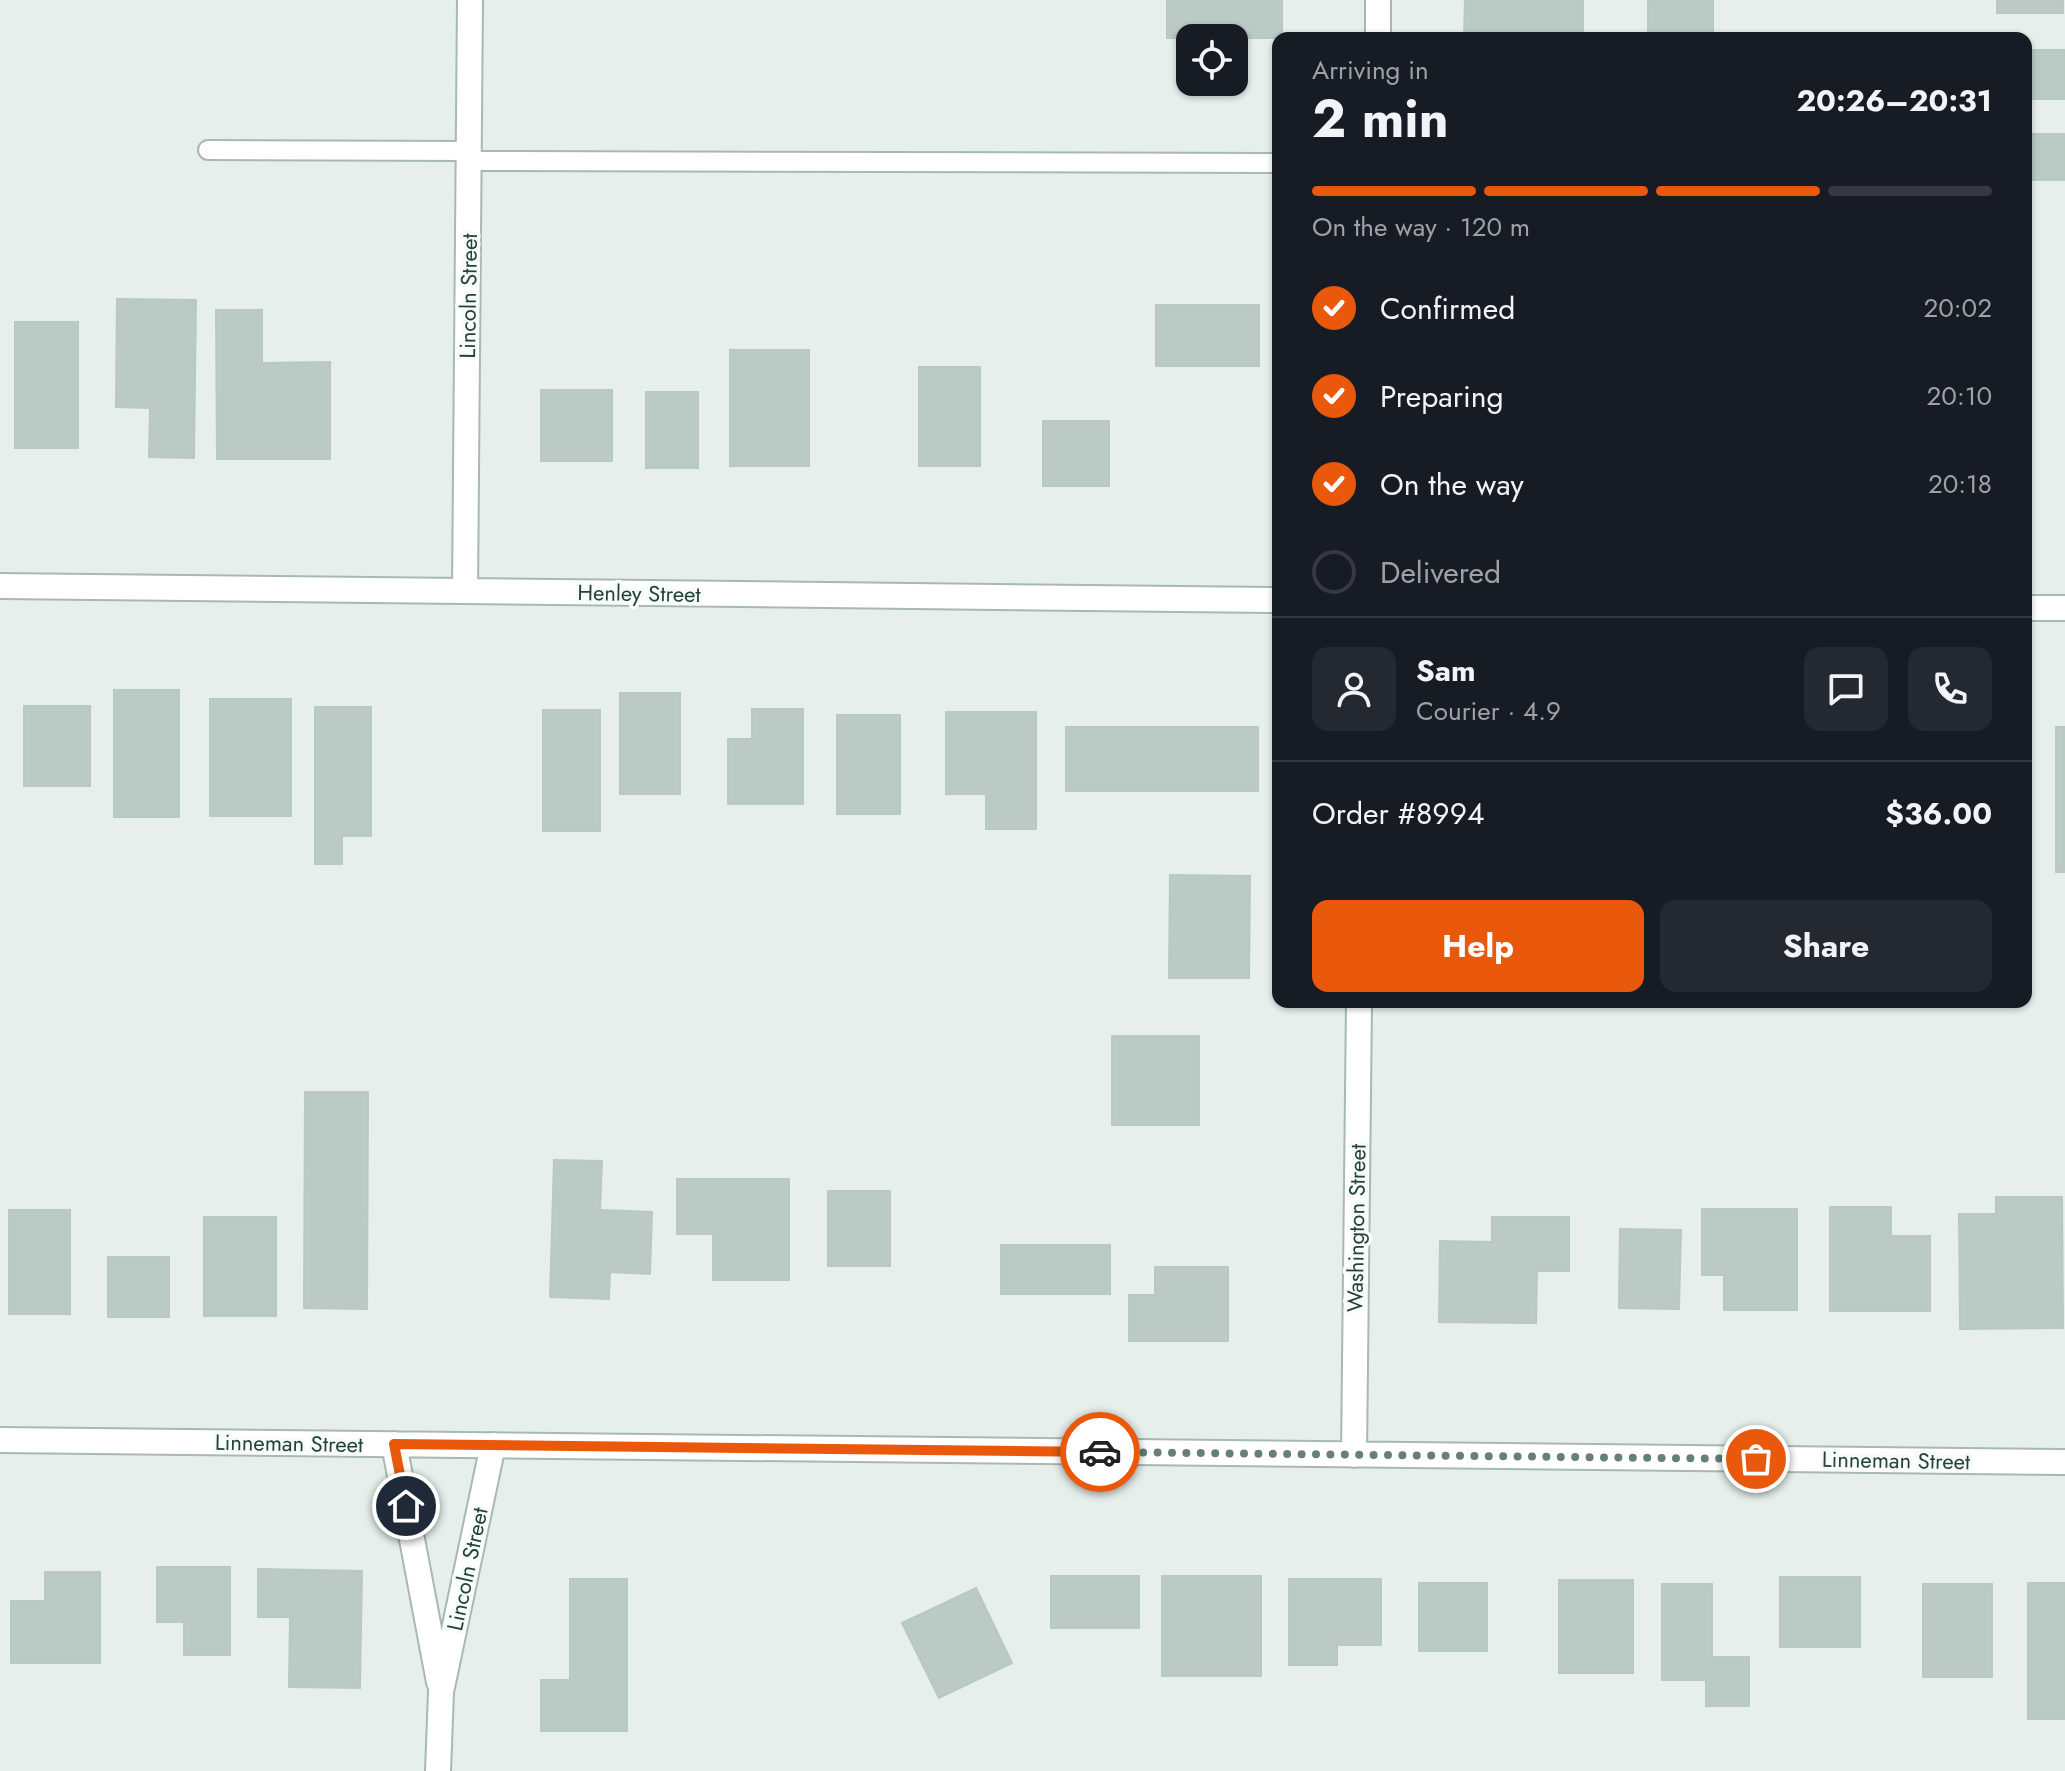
<!DOCTYPE html>
<html lang="en">
<head>
<meta charset="utf-8">
<style>
  body { margin:0; font-family:Jost,sans-serif; background:#242831; color:#f1f3f6; height:100vh; display:flex; flex-direction:column; font-size:30px; white-space:nowrap }
  * { box-sizing:border-box; margin:0 }
  p { font-size:26px; color:#9ea1a6 }
  .icon { flex:none; width:44px; height:44px; fill:none; stroke:currentColor; stroke-width:2; stroke-linecap:round; stroke-linejoin:round }
  .map { position:relative; flex:1; overflow:hidden }
  .panel { position:absolute; left:1272px; top:32px; width:760px; height:976px; display:flex; flex-direction:column; background:#171b24; border-radius:16px; box-shadow:0 2px 6px #0004 }
  .panel>* { flex:none }
  .tools { position:absolute; left:1176px; top:24px; display:grid; gap:16px }
  .tools a { display:grid; place-items:center; width:72px; height:72px; border-radius:16px; background:#171b24; box-shadow:0 2px 6px #0004; font-size:40px }
  .pin { position:absolute; display:grid; place-items:center; width:68px; height:68px; color:#fff; margin:-34px; border:4px solid #fff; border-radius:50%; box-shadow:0 2px 8px #0007 }
  .courier { position:absolute; display:grid; place-items:center; width:80px; height:80px; margin:-40px; border:6px solid #ea580c; border-radius:50%; background:#fff; color:#222; box-shadow:0 2px 10px #0007 }
  .overview em { font-style:normal; font-weight:700 }
  .overview div { display:flex; flex-direction:column-reverse }
  .overview { display:flex; align-items:center; justify-content:space-between; height:136px; padding:0 40px }
  h1 { font-size:52px; font-weight:700; line-height:60px }
  .bar { display:grid; grid-template-columns:repeat(4,1fr); gap:12px 8px; align-content:center; height:96px; padding:0 40px }
  .bar i { height:10px; border-radius:6px; background:#363941 }
  .bar .selected { background:#ea580c }
  .bar p { grid-column:span 4 }
  .line { display:flex; align-items:center; gap:20px; padding:0 40px; border-top:2px solid #363941 }
  .line div { flex:1 }
  .round { display:grid; place-items:center; flex:none; width:84px; height:84px; border-radius:16px; background:#242831 }
  ol { padding:0 40px; list-style:none }
  li { display:flex; align-items:center; gap:24px; height:88px }
  li p { margin-inline-start:auto }
  li .icon { padding:8px; border-radius:50%; background:#ea580c; color:#fff; stroke-width:4 }
  li:last-child { color:#9ea1a6 }
  li i { width:44px; height:44px; border:4px solid #363941; border-radius:50% }
  .primary-button { display:flex; gap:16px; margin-top:auto; padding:16px 40px }
  .primary-button a { flex:1; height:92px; border-radius:16px; background:#ea580c; color:#fff; font-size:32px; font-weight:700; line-height:92px; text-align:center }
  .primary-button a+a { background:#242831; color:#f1f3f6 }
  .map>svg:first-child { display:block }
  .building { fill:#bbcac4; stroke:#b8c9c2; stroke-width:2 }
  .lines { fill:none; stroke-linecap:round; stroke-linejoin:round }
  .service-casing { stroke:#a8b8b2; stroke-width:22 }
  .minor-casing { stroke:#a8b8b2; stroke-width:28 }
  .service { stroke:#fff; stroke-width:18 }
  .minor { stroke:#fff; stroke-width:24 }
  .done { stroke:#687f78; stroke-width:8; stroke-dasharray:0 14.4 }
  .route { stroke:#ea580c; stroke-width:10 }
  .labels { text-anchor:middle; stroke-width:7; stroke-linejoin:round; paint-order:stroke }
  .street-label { font-size:22px; fill:#24423a; stroke:#f7fbf9 }
</style>
</head>
<body>
<div class="map">
<svg width="2065" height="1771" viewBox="0 0 2065 1771">
  <rect width="100%" height="100%" fill="#e6efeb"/>
  <path class="building" d="M1167,0H1282V38H1167Z
    M1465,0H1583V38H1464Z
    M1648,0H1713V38H1648Z
    M1997,0H2063V13H1997Z
    M2026,50H2065V99H2026Z
    M2026,134H2065V180H2026Z
    M117,299L196,300L194,458L149,457L150,408L116,407Z
    M1156,305H1259V366H1156Z
    M216,310H262V363L330,362V459H217Z
    M15,322H78V448H15Z
    M730,350H809V466H730Z
    M919,367H980V466H919Z
    M541,390H612V461H541Z
    M646,392H698V468H646Z
    M1043,421H1109V486H1043Z
    M114,690H179V817H114Z
    M620,693H680V794H620Z
    M210,699H291V816H210Z
    M24,706H90V786H24Z
    M315,707H371V836H342V864H315Z
    M752,709H803V804H728V739H752Z
    M543,710H600V831H543Z
    M946,712H1036V829H986V794H946Z
    M837,715H900V814H837Z
    M1066,727H1258V791H1066Z
    M2056,727H2065V872H2056Z
    M1170,875L1250,876L1249,978H1169Z
    M1112,1036H1199V1125H1112Z
    M305,1092H368L367,1309L304,1308Z
    M554,1160L602,1161L600,1210L652,1212L650,1274L610,1272L609,1299L550,1297Z
    M677,1179H789V1280H713V1234H677Z
    M828,1191H890V1266H828Z
    M1996,1197H2062L2063,1328L1960,1329L1959,1214H1996Z
    M1830,1207H1891V1236H1930V1311H1830Z
    M1702,1209H1797V1310H1724V1275H1702Z
    M9,1210H70V1314H9Z
    M204,1217H276V1316H204Z
    M1492,1217H1569V1271H1537L1536,1323L1439,1322L1440,1241L1492,1242Z
    M1620,1229L1681,1230L1679,1309L1619,1308Z
    M1001,1245H1110V1294H1001Z
    M108,1257H169V1317H108Z
    M1155,1267H1228V1341H1129V1295H1155Z
    M157,1567H230V1655H184V1622H157Z
    M258,1569L362,1571L360,1688L289,1687L290,1617H258Z
    M45,1572H100V1663H11V1601H45Z
    M1051,1576H1139V1628H1051Z
    M1162,1576H1261V1676H1162Z
    M1780,1577H1860V1647H1780Z
    M570,1579H627V1731H541V1680H570Z
    M1289,1579H1381V1645H1337V1665H1289Z
    M1559,1580H1633V1673H1559Z
    M1419,1583H1487V1651H1419Z
    M2028,1583H2065V1719H2028Z
    M1662,1584H1712V1657H1749V1706H1706V1680H1662Z
    M1923,1584H1992V1677H1923Z
    M976,1588L1012,1663L939,1698L902,1623Z"/>
  <g class="lines">
    <defs>
      <path id="service" d="M208,150L469,151
        M469,161L1278,163"/>
      <path id="minor" d="M1378,38V0
        M0,586L1278,600
        M465,591L470,0
        M2026,608H2065
        M0,1440L2065,1462
        M394,1444L439,1682
        M1354,1455L1359,1002
        M438,1771L441,1692L493,1445"/>
    </defs>
    <use href="#service" class="service-casing"/>
    <use href="#minor" class="minor-casing"/>
    <use href="#service" class="service"/>
    <use href="#minor" class="minor"/>
  </g>
  <g class="lines">
    <path class="done" d="M1100,1452L1756,1459"/>
    <path class="route" d="M406,1506L394,1444L1100,1452"/>
  </g>
  <g class="labels">
    <g class="street-label">
      <text transform="translate(468 296) rotate(-89)" y="8">Lincoln Street</text>
      <text transform="translate(639 593) rotate(1)" y="8">Henley Street</text>
      <text transform="translate(1356 1228) rotate(-89)" y="8">Washington Street</text>
      <text transform="translate(289 1443) rotate(1)" y="8">Linneman Street</text>
      <text transform="translate(1896 1460) rotate(1)" y="8">Linneman Street</text>
      <text transform="translate(467 1569) rotate(-78)" y="8">Lincoln Street</text>
    </g>
  </g>
</svg>
<div class="tools">
<a><svg class="icon" aria-label="locate" viewBox="0 0 24 24"><circle cx="12" cy="12" r="6"/><path d="M12 2v4M12 18v4M2 12h4M18 12h4"/></svg></a>
</div>
<div class="pin" style="left:1756px;top:1459px;background:#ea580c"><svg class="icon" aria-label="bag" viewBox="0 0 24 24"><path d="M5 8h14l-1 12H6zM9 8a3 3 0 0 1 6 0"/></svg></div>
<div class="pin" style="left:406px;top:1506px;background:#1f2937"><svg class="icon" aria-label="home" viewBox="0 0 24 24"><path d="M3 11l9-7 9 7M6 9v11h12V9"/></svg></div>
<div class="courier" style="left:1100px;top:1452px"><svg class="icon" aria-label="car" viewBox="0 0 24 24"><path d="M5 17H2v-5l4-1 3-4h7l3 4 3 1v5h-3M9 17h6M6 11h13"/><circle cx="7" cy="17" r="2"/><circle cx="17" cy="17" r="2"/></svg></div>
<section class="panel">
<div class="overview"><div><h1>2 min</h1><p>Arriving in</p></div><em>20:26–20:31</em></div>
<div class="bar"><i class="selected"></i><i class="selected"></i><i class="selected"></i><i></i><p>On the way · 120 m</p></div>
<ol>
<li><svg class="icon" aria-label="check" viewBox="0 0 24 24"><path d="M5 12l5 5 9-10"/></svg>Confirmed<p>20:02</p></li>
<li><svg class="icon" aria-label="check" viewBox="0 0 24 24"><path d="M5 12l5 5 9-10"/></svg>Preparing<p>20:10</p></li>
<li><svg class="icon" aria-label="check" viewBox="0 0 24 24"><path d="M5 12l5 5 9-10"/></svg>On the way<p>20:18</p></li>
<li><i></i>Delivered</li>
</ol>
<div class="line" style="height:144px"><a class="round"><svg class="icon" aria-label="person" viewBox="0 0 24 24"><circle cx="12" cy="8" r="4"/><path d="M4 21q1-7 8-7t8 7"/></svg></a><div><b>Sam</b><p>Courier · 4.9</p></div><a class="round"><svg class="icon" aria-label="chat" viewBox="0 0 24 24"><path d="M4 5h16v11H9l-5 4z"/></svg></a><a class="round"><svg class="icon" aria-label="phone" viewBox="0 0 24 24"><path d="M5 4h4l2 5-3 2q2 4 5 5l2-3 5 2v4C11 20 4 13 5 4z"/></svg></a></div>
<div class="line" style="height:104px"><div>Order #8994</div><b>$36.00</b></div>
<div class="primary-button"><a>Help</a><a>Share</a></div>
</section>
</div>
</body>
</html>
